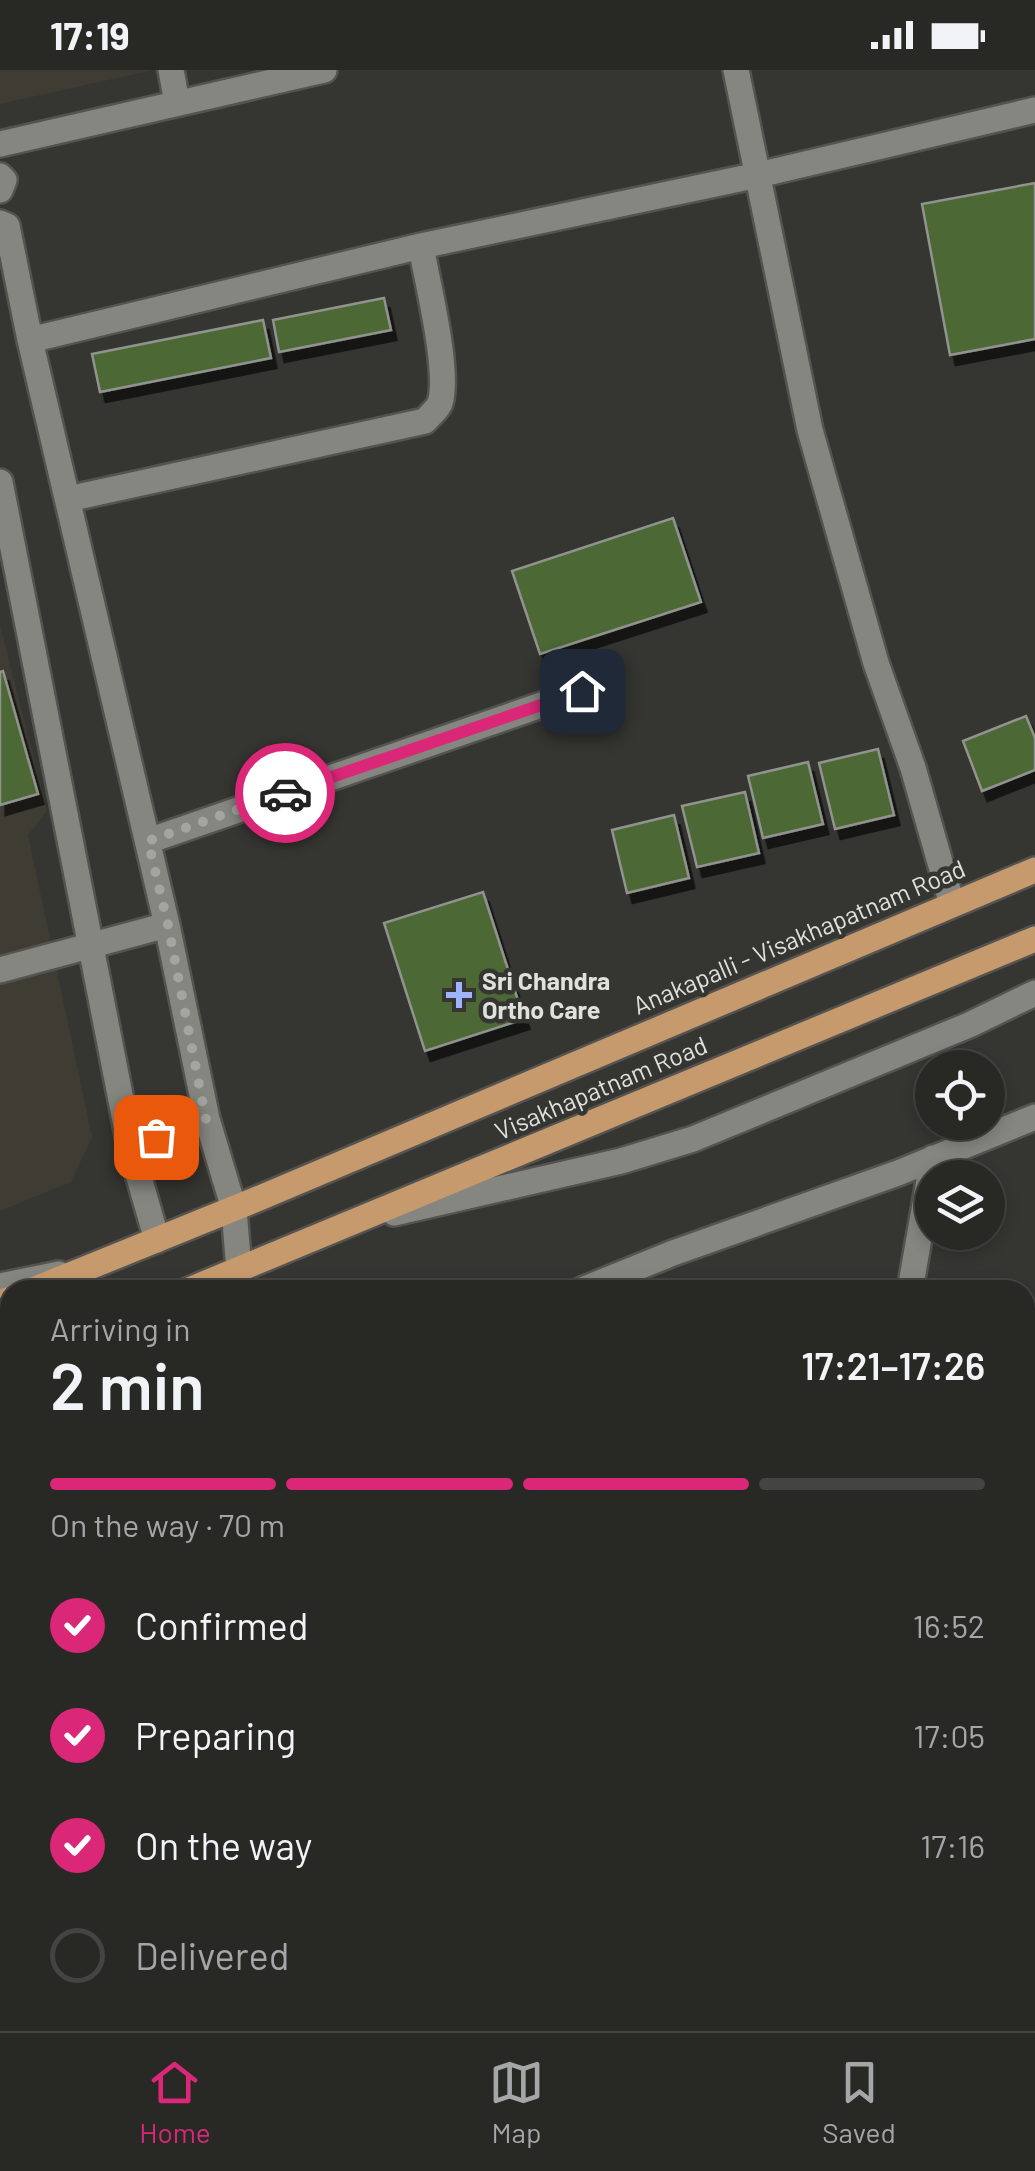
<!DOCTYPE html>
<html lang="en">
<head>
<meta charset="utf-8">
<style>
  body { margin:0; font-family:Barlow,sans-serif; background:#30302d; color:#f1f3f6; height:100vh; display:flex; flex-direction:column; font-size:38px; white-space:nowrap }
  * { box-sizing:border-box; margin:0 }
  p { font-size:32px; color:#a5a6a7 }
  .icon { flex:none; width:55px; height:55px; fill:none; stroke:currentColor; stroke-width:2; stroke-linecap:round; stroke-linejoin:round }
  .map { position:relative; flex:1; overflow:hidden }
  .details { position:absolute; left:0px; top:1210px; width:1035px; height:752px; display:flex; flex-direction:column; background:#282825; border-radius:30px 30px 0 0; box-shadow:0 5px 15px #0003,0 0 0 2px #444442 }
  .details>* { flex:none }
  .tools { position:absolute; left:915px; top:980px; display:grid; gap:20px }
  .tools a { display:grid; place-items:center; width:90px; height:90px; border-radius:50%; background:#282825; box-shadow:0 5px 15px #0003,0 0 0 2px #444442; font-size:50px }
  .pin { position:absolute; display:grid; place-items:center; width:85px; height:85px; color:#fff; margin:-42px; border-radius:20px; box-shadow:0 5px 15px #0006 }
  .courier { position:absolute; display:grid; place-items:center; width:100px; height:100px; margin:-50px; border:8px solid #db2777; border-radius:50%; background:#fff; color:#222; box-shadow:0 2px 12px #0007 }
  .head em { font-style:normal; font-weight:600 }
  .head div { display:flex; flex-direction:column-reverse }
  .head { display:flex; align-items:center; justify-content:space-between; height:170px; padding:0 50px }
  h1 { font-size:65px; font-weight:600; line-height:75px }
  .bar { display:grid; grid-template-columns:repeat(4,1fr); gap:15px 10px; align-content:center; height:120px; padding:0 50px }
  .bar i { height:12px; border-radius:8px; background:#444442 }
  .bar .active { background:#db2777 }
  .bar p { grid-column:span 4 }
  ol { padding:0 50px; list-style:none }
  li { display:flex; align-items:center; gap:30px; height:110px }
  li p { margin-inline-start:auto }
  li .icon { padding:10px; border-radius:50%; background:#db2777; color:#fff; stroke-width:4 }
  li:last-child { color:#a5a6a7 }
  li i { width:55px; height:55px; border:5px solid #444442; border-radius:50% }
  .status { display:flex; justify-content:space-between; align-items:center; height:70px; padding:0 50px; background:#282825; direction:ltr }
  .status svg { height:28px; fill:currentColor }
  .tab-bar { display:flex; justify-content:space-around; align-items:center; height:140px; border-top:2px solid #444442; background:#282825; font-size:28px; color:#a5a6a7 }
  .tab-bar a { display:grid; justify-items:center; gap:5px }
  .tab-bar .active { color:#db2777 }
  .map>svg:first-child { display:block }
  .built { fill:#3f3d33 }
  .building { fill:#4b6734; stroke:#91938f; stroke-width:2.5; filter:url(#shadow) }
  .lines { fill:none; stroke-linecap:round; stroke-linejoin:round }
  .minor-casing { stroke:#545350; stroke-width:30 }
  .major-casing { stroke:#545350; stroke-width:30 }
  .minor { stroke:#868681; stroke-width:25 }
  .major { stroke:#c69a6d; stroke-width:25 }
  .done { stroke:#a4a4a1; stroke-width:10; stroke-dasharray:0 18 }
  .route { stroke:#db2777; stroke-width:12 }
  .poi-dot { fill:#9eb4fd; stroke:#353531; stroke-width:4 }
  .labels { text-anchor:middle; stroke-width:9; stroke-linejoin:round; paint-order:stroke }
  .street-label { font-size:25px; fill:#e0e0dd; stroke:#353531 }
  .poi-label { font-size:25px; font-weight:bold; fill:#e0e0dd; stroke:#353531; text-anchor:start }
</style>
</head>
<body>
<div class="status"><b>17:19</b><svg viewBox="0 0 49 12"><path d="M0 12V9h3v3zM5 12V6h3v6zM10 12V3h3v9zM15 12V0h3v12zM26 1h20v11H26zM47 4h2v5h-2z"/></svg></div>
<div class="map">
<svg width="1035" height="1961" viewBox="0 0 1035 1961">
  <defs>
    <filter id="shadow"><feDropShadow dx="5.5" dy="10" stdDeviation="0" flood-color="#0009"/></filter>
  </defs>
  <rect width="100%" height="100%" fill="#353531"/>
  <path class="built" d="M0,0H153L0,34Z
    M0,555L47,741L28,765L92,1067L71,1112L0,1141Z"/>
  <path class="building" d="M1035,113V269L950,285L922,134Z
    M384,228L391,260L279,282L273,250Z
    M263,250L271,288L100,322L92,284Z
    M673,448L701,532L540,584L512,501Z
    M3,601L38,724L0,735V602Z
    M1026,646L1035,668V700L982,721L963,671Z
    M878,679L894,745L835,759L819,693Z
    M808,692L823,754L763,768L748,706Z
    M745,722L759,783L697,797L682,736Z
    M674,745L689,808L627,823L612,760Z
    M483,822L524,949L425,981L384,853Z
    M105,1952H165L159,1961H99Z"/>
  <g class="lines">
    <defs>
      <path id="minor" d="M171,0L177,33
        M736,0L810,360L876,593L913,698L952,834
        M0,74L324,0
        M0,106L4,110L0,120
        M0,153L7,156L30,270L167,855L207,1049L234,1139L239,1200
        M30,270L421,176L758,105L1035,40
        M0,412L130,1076L157,1170
        M68,429L425,351C430,345 437,340 440,333C450,302 427,211 421,176
        M148,771L582,621
        M0,900L167,855
        M130,1076L207,1049
        M394,1143L621,1091L693,1069L969,955L1035,923
        M0,1216L59,1204
        M582,1220L673,1183L898,1103L1035,1047
        M910,1220L933,1088
        M0,1450L10,1446
        M1025,1525L1035,1447
        M1025,1845L1035,1847
        M991,1952V1961
        M326,1961L333,1952"/>
      <path id="major" d="M33,1220L262,1127L1035,800
        M189,1220L1035,869
        M0,1233L10,1229
        M0,1294L10,1290"/>
    </defs>
    <use href="#minor" class="minor-casing"/>
    <use href="#major" class="major-casing"/>
    <use href="#minor" class="minor"/>
    <use href="#major" class="major"/>
  </g>
  <g class="lines">
    <path class="done" d="M156,1067L206,1050L168,855L148,771L285,723"/>
    <path class="route" d="M285,723L582,621"/>
  </g>
  <path class="poi-dot" d="M454 910h10v10h10v10h-10v10h-10v-10h-10v-10h10z"/>
  <g class="labels">
    <g class="street-label">
      <text transform="translate(799 867) rotate(-23)" y="9">Anakapalli - Visakhapatnam Road</text>
      <text transform="translate(601 1018) rotate(-23)" y="9">Visakhapatnam Road</text>
    </g>
    <g class="poi-label">
      <text x="482" y="920">Sri Chandra<tspan x="482" dy="29">Ortho Care</tspan></text>
    </g>
  </g>
</svg>
<div class="tools">
<a><svg class="icon" aria-label="locate" viewBox="0 0 24 24"><circle cx="12" cy="12" r="6"/><path d="M12 2v4M12 18v4M2 12h4M18 12h4"/></svg></a>
<a><svg class="icon" aria-label="layers" viewBox="0 0 24 24"><path d="M12 4l9 5-9 5-9-5zM3 14l9 5 9-5"/></svg></a>
</div>
<div class="pin" style="left:156px;top:1067px;background:#ea580c"><svg class="icon" aria-label="bag" viewBox="0 0 24 24"><path d="M5 8h14l-1 12H6zM9 8a3 3 0 0 1 6 0"/></svg></div>
<div class="pin" style="left:582px;top:621px;background:#1f2937"><svg class="icon" aria-label="home" viewBox="0 0 24 24"><path d="M3 11l9-7 9 7M6 9v11h12V9"/></svg></div>
<div class="courier" style="left:285px;top:723px"><svg class="icon" aria-label="car" viewBox="0 0 24 24"><path d="M5 17H2v-5l4-1 3-4h7l3 4 3 1v5h-3M9 17h6M6 11h13"/><circle cx="7" cy="17" r="2"/><circle cx="17" cy="17" r="2"/></svg></div>
<section class="details">
<div class="head"><div><h1>2 min</h1><p>Arriving in</p></div><em>17:21–17:26</em></div>
<div class="bar"><i class="active"></i><i class="active"></i><i class="active"></i><i></i><p>On the way · 70 m</p></div>
<ol>
<li><svg class="icon" aria-label="check" viewBox="0 0 24 24"><path d="M5 12l5 5 9-10"/></svg>Confirmed<p>16:52</p></li>
<li><svg class="icon" aria-label="check" viewBox="0 0 24 24"><path d="M5 12l5 5 9-10"/></svg>Preparing<p>17:05</p></li>
<li><svg class="icon" aria-label="check" viewBox="0 0 24 24"><path d="M5 12l5 5 9-10"/></svg>On the way<p>17:16</p></li>
<li><i></i>Delivered</li>
</ol>
</section>
</div>
<nav class="tab-bar">
<a class="active"><svg class="icon" aria-label="home" viewBox="0 0 24 24"><path d="M3 11l9-7 9 7M6 9v11h12V9"/></svg>Home</a>
<a><svg class="icon" aria-label="map" viewBox="0 0 24 24"><path d="M3 6l6-2 6 2 6-2v14l-6 2-6-2-6 2zM9 4v14M15 6v14"/></svg>Map</a>
<a><svg class="icon" aria-label="saved" viewBox="0 0 24 24"><path d="M7 4h10v16l-5-4-5 4z"/></svg>Saved</a>
</nav>
</body>
</html>
